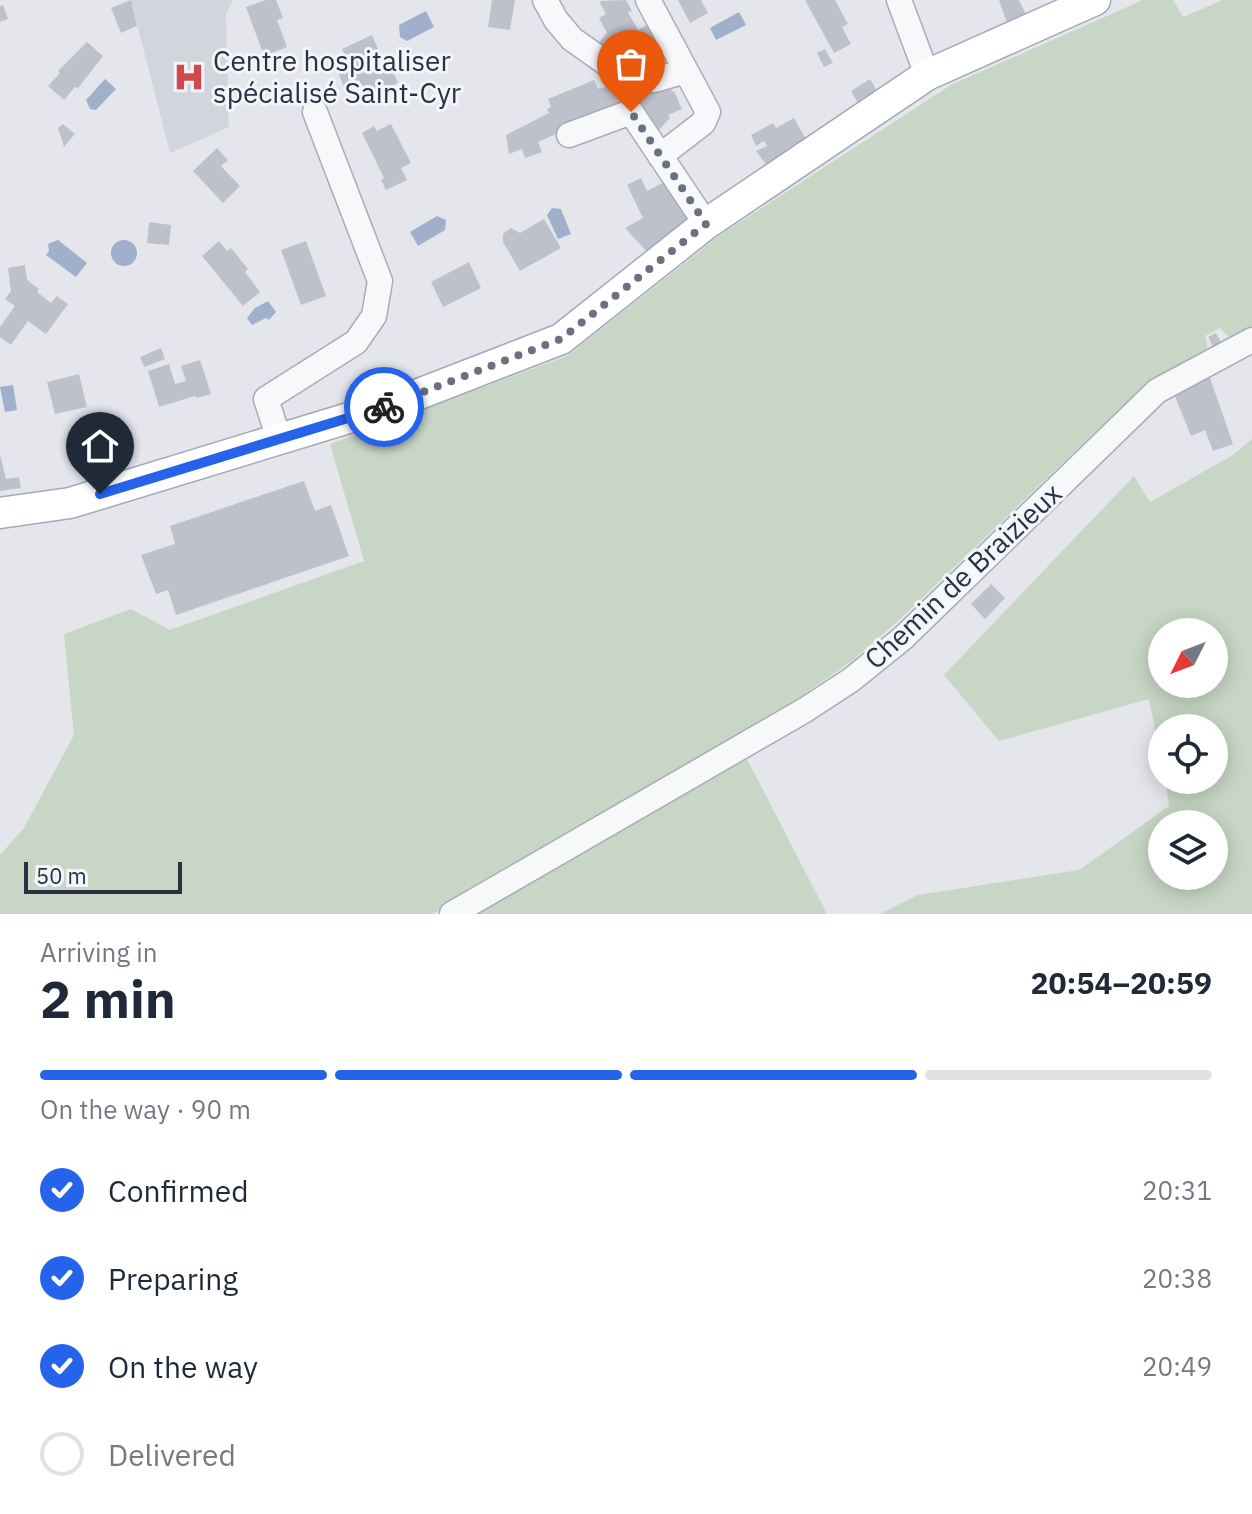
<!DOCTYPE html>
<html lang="en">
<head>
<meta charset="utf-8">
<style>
  body { margin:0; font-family:"IBM Plex Sans",sans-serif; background:#f6f6f7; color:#1f2937; height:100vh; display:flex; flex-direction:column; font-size:30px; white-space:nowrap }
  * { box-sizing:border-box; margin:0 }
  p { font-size:26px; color:#747a83 }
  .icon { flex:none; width:44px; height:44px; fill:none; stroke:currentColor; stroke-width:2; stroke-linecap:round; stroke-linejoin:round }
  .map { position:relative; height:914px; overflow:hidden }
  .side { display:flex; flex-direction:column; background:#fff; flex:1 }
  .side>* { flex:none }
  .needle { width:52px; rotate:228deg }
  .tools { position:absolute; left:1148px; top:618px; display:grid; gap:16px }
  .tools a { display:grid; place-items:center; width:80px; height:80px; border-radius:50%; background:#fff; box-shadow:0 4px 20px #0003; font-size:40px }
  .scale { position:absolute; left:24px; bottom:20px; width:158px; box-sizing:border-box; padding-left:8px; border:4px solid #2b3145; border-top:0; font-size:22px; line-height:28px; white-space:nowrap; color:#2b3145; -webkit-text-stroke:6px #f4f5f9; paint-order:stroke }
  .pin { position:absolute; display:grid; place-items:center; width:68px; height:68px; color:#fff; margin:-82px -34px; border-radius:50% 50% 50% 0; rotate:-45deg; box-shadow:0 0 8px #0007 }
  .pin .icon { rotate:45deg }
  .courier { position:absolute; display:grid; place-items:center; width:80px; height:80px; margin:-40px; border:6px solid #2563eb; border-radius:50%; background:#fff; color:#222; box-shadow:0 2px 10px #0007 }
  .summary em { font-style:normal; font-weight:700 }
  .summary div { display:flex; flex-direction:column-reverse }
  .summary { display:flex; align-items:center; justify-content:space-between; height:136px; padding:0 40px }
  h1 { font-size:52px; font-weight:700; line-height:60px }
  .bar { display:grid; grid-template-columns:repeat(4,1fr); gap:12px 8px; align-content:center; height:96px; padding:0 40px }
  .bar i { height:10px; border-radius:6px; background:#e0e1e3 }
  .bar .selected { background:#2563eb }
  .bar p { grid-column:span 4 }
  ol { padding:0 40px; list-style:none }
  li { display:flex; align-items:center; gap:24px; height:88px }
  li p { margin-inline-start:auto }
  li .icon { padding:8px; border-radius:50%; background:#2563eb; color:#fff; stroke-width:4 }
  li:last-child { color:#747a83 }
  li i { width:44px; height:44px; border:4px solid #e0e1e3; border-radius:50% }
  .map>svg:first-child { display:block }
  .built { fill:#d2d5de }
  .green { fill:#c7d6c5; fill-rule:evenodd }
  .water { fill:#9fafcc }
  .building { fill:#bec1cc }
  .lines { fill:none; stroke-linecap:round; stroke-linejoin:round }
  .minor-casing { stroke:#a9acb7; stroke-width:27 }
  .major-casing { stroke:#a3a9b8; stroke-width:33 }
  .minor { stroke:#f7f8fa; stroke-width:24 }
  .major { stroke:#fff; stroke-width:30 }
  .done { stroke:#6c707f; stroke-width:8; stroke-dasharray:0 14.4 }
  .route { stroke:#2563eb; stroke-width:10 }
  .labels { text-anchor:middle; stroke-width:6; stroke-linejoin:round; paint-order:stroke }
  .poi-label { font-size:28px; fill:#2b3145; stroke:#f4f5f9; text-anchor:start }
  .street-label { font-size:28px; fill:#2b3145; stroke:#f4f5f9 }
</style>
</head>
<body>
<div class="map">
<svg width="1252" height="914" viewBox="0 0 1252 914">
  <rect width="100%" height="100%" fill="#e4e6ec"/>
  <path class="built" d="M131,0H233L226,14L229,127L170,153Z"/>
  <path class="green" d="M1143,0H1173L1183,17L1223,0H1252V326L1230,338L1220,328L1205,336L1208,350L1142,387L899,620L853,660L797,699L433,914H0V855L24,828L74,735L64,634L131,609L170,630L364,561L330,444L567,356L720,235L951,85Z
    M1252,439V914H879L918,895L1079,870L1169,806L1165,780H1214V728H1162V765L1149,699L999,741L944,675L1134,476L1150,502L1233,455ZM1162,632H1214V684H1162ZM1162,824H1214V876H1162Z
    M747,759L827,914H473Z"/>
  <path class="water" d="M426,11L434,27L407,41L400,37L399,25Z
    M739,12L746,25L716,40L710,28Z
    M105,79L116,89L96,110L90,109L86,100Z
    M552,208L561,209L571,234L558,239L547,215Z
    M437,216L446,220L445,230L418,246L410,232Z
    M111 253a13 13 0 1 1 26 0a13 13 0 1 1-26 0Z
    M58,240L87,263L76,277L46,255L49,251L48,244Z
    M268,301L276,312L269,320L266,318L252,325L247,318L255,308Z
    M13,385L17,410L5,412L0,387Z"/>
  <path class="building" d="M131,0L137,26L121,33L111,8Z
    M266,0H276L283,18L277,20L287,47L264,56L246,7Z
    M492,0H515L510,30L488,27Z
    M626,0L632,11L628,12L638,30L647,25L658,45L650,49L658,67L637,75L623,47L611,55L598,44L607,33L599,18L606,14L599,1Z
    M678,0H701L708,13L690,23Z
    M805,0H835L848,24L842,27L851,44L834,53Z
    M999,0H1019L1027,17L1008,26Z
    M3,5L8,19L0,22V6Z
    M372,35L378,49L370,53L377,68L389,62L398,83L366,97L359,80L344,87L336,67L347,61L342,49Z
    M87,42L103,56L78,88L75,87L64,100L48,86L60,73L58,71Z
    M825,49L833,63L824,67L817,53Z
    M870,79L878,93L859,105L851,91Z
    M594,80L598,89L617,84L620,92L638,85L642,96L666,86L675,93L682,109L668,115L670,118L657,132L635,99L538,142L542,152L525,158L522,149L509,154L506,135L549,113L547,109L551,107L548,99Z
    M794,118L808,143L768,167L756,151L767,146L764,141L756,146L751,135L773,123L776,128Z
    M63,124L75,134L64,147L58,128Z
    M391,124L411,163L401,168L407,180L386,190L381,180L384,178L362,133L374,126L377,131Z
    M217,148L228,160L221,166L240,186L223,203L193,171Z
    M641,178L647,191L668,180L690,218L649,254L625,228L643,218L627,185Z
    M544,219L561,248L520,271L503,242V234L511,228L520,233Z
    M149,222L171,225L169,245L147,243Z
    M219,241L227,251L231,248L248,269L245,272L260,292L243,306L202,256Z
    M306,241L326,296L301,305L281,250Z
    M469,262L481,288L443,307L431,282Z
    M25,265L27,280L39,289L37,292L51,303L57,296L68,304L46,334L28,321L11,345L0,337V327L15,306L5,299L11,291L8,268Z
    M1216,333L1224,348L1216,352L1208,337Z
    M161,348L165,359L144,367L140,357Z
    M200,360L211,394L196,398L195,396L159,407L148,371L169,364L175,384L186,381L181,366Z
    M79,374L87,407L55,414L47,382Z
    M1209,375L1233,444L1213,451L1205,430L1191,436L1174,394Z
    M0,454L6,479L19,477L21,488L0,491Z
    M304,481L315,511L331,505L349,556L176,615L168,590L156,594L141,555L175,544L170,526Z
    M991,584L1005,598L985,619L971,604Z"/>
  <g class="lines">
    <defs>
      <path id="minor" d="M545,0L556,20L572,39L627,78L654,80L686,71
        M648,0L708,112L703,123L660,156
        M899,0L927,75
        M569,135L631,112L706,224
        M279,439L266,399L356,342L374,316L380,281L315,112
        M452,914L805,710L851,680L903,638L1157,391L1252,340"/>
      <path id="major" d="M0,513L70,503L388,406L561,339L706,224L927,75L1095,0"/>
    </defs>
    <use href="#minor" class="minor-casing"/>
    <use href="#major" class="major-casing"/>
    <use href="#minor" class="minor"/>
    <use href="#major" class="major"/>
  </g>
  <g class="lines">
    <path class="done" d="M384,407L561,339L706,224L631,112"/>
    <path class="route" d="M100,494L384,407"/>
  </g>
  <defs>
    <symbol id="hospital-bare" viewBox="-9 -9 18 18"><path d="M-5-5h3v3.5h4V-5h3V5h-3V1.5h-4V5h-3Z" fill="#d1494c" stroke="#f4f5f9" stroke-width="2.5" paint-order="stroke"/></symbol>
  </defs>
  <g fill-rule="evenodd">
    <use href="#hospital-bare" x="167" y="55" width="44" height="44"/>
  </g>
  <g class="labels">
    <g class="poi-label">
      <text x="213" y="71">Centre hospitaliser<tspan x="213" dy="32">spécialisé Saint-Cyr</tspan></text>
    </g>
    <g class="street-label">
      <text transform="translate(963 576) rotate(-43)" y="10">Chemin de Braizieux</text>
    </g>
  </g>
</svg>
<div class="tools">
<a><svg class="needle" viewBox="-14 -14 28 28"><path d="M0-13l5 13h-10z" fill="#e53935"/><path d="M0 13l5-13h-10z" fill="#747a83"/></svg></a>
<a><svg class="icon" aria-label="locate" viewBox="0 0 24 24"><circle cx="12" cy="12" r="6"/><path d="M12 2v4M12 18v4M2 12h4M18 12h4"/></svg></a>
<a><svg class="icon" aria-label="layers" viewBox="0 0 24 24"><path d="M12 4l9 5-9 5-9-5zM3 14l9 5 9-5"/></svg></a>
</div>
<div class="scale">50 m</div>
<div class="pin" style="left:631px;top:112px;background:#ea580c"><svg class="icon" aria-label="bag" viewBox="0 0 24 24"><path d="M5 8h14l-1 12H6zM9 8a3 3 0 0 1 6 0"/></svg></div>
<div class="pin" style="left:100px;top:494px;background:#1f2937"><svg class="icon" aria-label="home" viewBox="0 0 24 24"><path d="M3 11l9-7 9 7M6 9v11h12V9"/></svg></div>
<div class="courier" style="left:384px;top:407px"><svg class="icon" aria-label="bike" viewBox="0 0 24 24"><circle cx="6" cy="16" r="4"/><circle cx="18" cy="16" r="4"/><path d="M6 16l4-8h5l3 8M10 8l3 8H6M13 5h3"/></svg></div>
</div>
<section class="side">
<div class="summary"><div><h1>2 min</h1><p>Arriving in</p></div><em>20:54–20:59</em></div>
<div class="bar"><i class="selected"></i><i class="selected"></i><i class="selected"></i><i></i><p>On the way · 90 m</p></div>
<ol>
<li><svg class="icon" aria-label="check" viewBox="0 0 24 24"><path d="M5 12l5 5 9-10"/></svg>Confirmed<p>20:31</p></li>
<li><svg class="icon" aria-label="check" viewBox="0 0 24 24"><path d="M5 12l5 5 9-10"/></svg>Preparing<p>20:38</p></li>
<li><svg class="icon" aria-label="check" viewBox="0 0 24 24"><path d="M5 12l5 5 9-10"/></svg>On the way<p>20:49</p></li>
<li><i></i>Delivered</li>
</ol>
</section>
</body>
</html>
